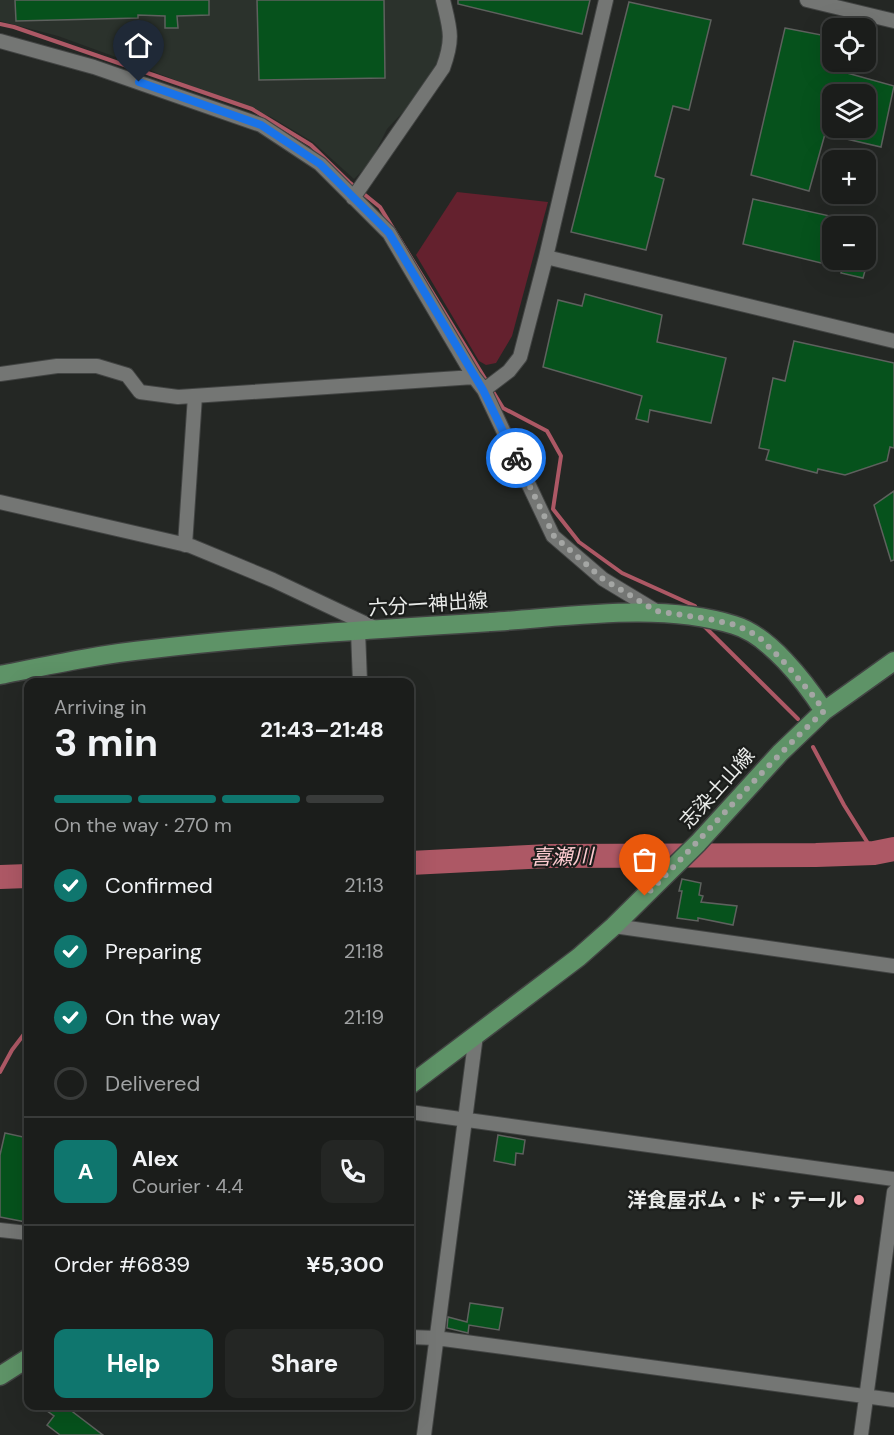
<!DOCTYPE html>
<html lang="en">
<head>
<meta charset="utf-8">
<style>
  body { margin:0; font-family:"DM Sans","Noto Sans JP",sans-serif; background:#242624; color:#f1f3f6; height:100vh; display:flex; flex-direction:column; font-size:22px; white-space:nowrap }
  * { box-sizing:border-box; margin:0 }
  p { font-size:20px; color:#a0a2a3 }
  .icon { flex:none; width:33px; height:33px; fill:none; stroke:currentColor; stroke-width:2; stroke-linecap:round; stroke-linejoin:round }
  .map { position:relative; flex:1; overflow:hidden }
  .sheet { position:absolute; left:24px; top:678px; width:390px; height:732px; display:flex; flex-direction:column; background:#1b1d1b; border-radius:12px; box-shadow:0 6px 24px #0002,0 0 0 2px #393b3a }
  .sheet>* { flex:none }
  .tools { position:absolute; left:822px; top:18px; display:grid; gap:12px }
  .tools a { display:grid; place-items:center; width:54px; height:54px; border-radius:12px; background:#1b1d1b; box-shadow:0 6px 24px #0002,0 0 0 2px #393b3a; font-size:30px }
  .pin { position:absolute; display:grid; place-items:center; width:51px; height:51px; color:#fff; margin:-62px -26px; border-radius:50% 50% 50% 0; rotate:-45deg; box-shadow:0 0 6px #0007 }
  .pin .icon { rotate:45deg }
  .courier { position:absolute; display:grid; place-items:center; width:60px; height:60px; margin:-30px; border:4px solid #1a73e8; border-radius:50%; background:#fff; color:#222; box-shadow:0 2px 8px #0007 }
  .overview em { font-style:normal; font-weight:700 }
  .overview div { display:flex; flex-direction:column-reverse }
  .overview { display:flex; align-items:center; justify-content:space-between; height:102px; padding:0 30px }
  h1 { font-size:39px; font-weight:700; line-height:45px }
  .bar { display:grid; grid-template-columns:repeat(4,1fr); gap:9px 6px; align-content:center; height:72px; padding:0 30px }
  .bar i { height:8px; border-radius:4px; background:#393b3a }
  .bar .selected { background:#0f766e }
  .bar p { grid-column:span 4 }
  .line { display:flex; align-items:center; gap:15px; padding:0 30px; border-top:2px solid #393b3a }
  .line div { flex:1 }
  .round { display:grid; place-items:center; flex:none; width:63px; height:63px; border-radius:12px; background:#242624 }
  ol { padding:0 30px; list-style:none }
  li { display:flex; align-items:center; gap:18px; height:66px }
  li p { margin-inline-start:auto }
  li .icon { padding:6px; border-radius:50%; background:#0f766e; color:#fff; stroke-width:4 }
  li:last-child { color:#a0a2a3 }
  li i { width:33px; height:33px; border:3px solid #393b3a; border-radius:50% }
  .button { display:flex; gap:12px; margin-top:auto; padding:12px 30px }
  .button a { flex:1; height:69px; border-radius:12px; background:#0f766e; color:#fff; font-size:24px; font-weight:700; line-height:69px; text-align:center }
  .button a+a { background:#242624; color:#f1f3f6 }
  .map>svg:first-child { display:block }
  .built { fill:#2b322c }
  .green { fill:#64212e }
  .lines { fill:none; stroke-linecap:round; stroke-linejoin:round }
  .stream { stroke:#ad5865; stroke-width:4 }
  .river { stroke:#ad5865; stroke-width:24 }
  .building { fill:#06521c; stroke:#5e615e; stroke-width:1.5; fill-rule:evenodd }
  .minor-casing { stroke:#424443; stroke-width:16 }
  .major-casing { stroke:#424443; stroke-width:21 }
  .minor { stroke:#747674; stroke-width:14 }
  .major { stroke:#5e9367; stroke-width:18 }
  .done { stroke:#a4a6a4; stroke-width:6; stroke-dasharray:0 10.8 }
  .route { stroke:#1a73e8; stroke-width:8 }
  .poi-dot { fill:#f49aa5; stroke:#1b1d1b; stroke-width:2 }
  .labels { text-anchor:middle; stroke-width:4.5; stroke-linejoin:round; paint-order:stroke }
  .street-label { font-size:20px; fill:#e9ebe9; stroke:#1b1d1b }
  .poi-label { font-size:20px; font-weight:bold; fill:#e9ebe9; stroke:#1b1d1b; text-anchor:end }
  .water-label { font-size:21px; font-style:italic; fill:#fdcbd0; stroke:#1b1d1b }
</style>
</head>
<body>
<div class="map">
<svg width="894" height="1435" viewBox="0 0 894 1435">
  <rect width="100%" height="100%" fill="#242724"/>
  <path class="built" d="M0,0H437L446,51L404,111L387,129L370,163L354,179L313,142L271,117L113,56L58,36L0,21Z"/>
  <path class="green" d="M457,192L548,202L512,336L496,363L486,365L479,361L416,255Z"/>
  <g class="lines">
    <path class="stream" d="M0,24L14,27L252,109L311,145L349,182L380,207L503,408L547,431L561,456L553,509L579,542L622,573L695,606L696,609
      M704,626L798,719
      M813,747L844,805L874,853
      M0,1072L12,1050L28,1029"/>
    <path class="river" d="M410,863L549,856L816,855L874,853L894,849
      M0,877L28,876"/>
  </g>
  <path class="building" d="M15,0H209V15L177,16L178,28H165V16L138,15V18L16,21Z
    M257,0H384L385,78L259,80Z
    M458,0H590L582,34L458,4Z
    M629,2L711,20L689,110L673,106L655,176L664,179L646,250L571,232Z
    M785,28L832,37V62H852L847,73L894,86L881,147L825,134L809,191L751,175ZM832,94H866V128H832Z
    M753,199L857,222V226H832V260H868L863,278L841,273L842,268L743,244Z
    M585,294L662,315L657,342L726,358L711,423L650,410L648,422L636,419L642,396L543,367L558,300L582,306Z
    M794,341L894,363V448L890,447L887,461L845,475L818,469L817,473L766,460L769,450L759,448L773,378L785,381Z
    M894,491V560L891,561L874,505Z
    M682,879L701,883L699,895L703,896L701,902L737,906L733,925L698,918V921L677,918L682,891H679Z
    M5,1133L28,1138V1208L26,1222L0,1217V1155Z
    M498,1135L525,1140L523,1154L516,1153L515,1165L494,1161Z
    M470,1303L503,1308L499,1330L469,1325L468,1333L447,1328L448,1317L467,1322Z
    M40,1406H65L103,1435H60L47,1425L54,1416Z"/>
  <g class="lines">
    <defs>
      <path id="minor" d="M807,0L894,21
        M0,41L94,67L261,125L320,164L389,233L474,377L484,390L553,536L603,579L656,611
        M353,198L443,68C454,38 450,29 443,0
        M546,257L894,341
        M0,374L57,366H97L127,375L140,392L178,397L474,377
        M484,390L509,371L520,357L546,257L606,0
        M0,502L191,546L273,580L377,629
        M185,545L195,396
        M358,631L360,682
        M614,926L894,966
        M410,1112L894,1179
        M0,1230L28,1233
        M410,1337L436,1338L894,1400
        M424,1435L476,1035
        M861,1435L894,1192"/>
      <path id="major" d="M0,675C50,665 101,654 152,649C264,636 378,629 491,622C569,617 659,602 734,625C769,635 805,682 824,711
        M410,1085L579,957L614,926L698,843L780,753L824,711L894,661
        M0,1376L28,1358"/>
    </defs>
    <use href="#minor" class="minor-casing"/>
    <use href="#major" class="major-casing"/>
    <use href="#minor" class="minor"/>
    <use href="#major" class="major"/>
  </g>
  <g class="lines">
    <path class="done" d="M516,458L554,536L603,579L656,611L709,619L736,625L758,636L785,663L815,698L824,711C761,770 706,835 645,896"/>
    <path class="route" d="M139,82L261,125L320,164L389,233L483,390L516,458"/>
  </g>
  <circle class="poi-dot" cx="859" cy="1200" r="6"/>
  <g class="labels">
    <g class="street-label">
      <text transform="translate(428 604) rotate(-4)" y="7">六分一神出線</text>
      <text transform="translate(717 788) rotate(-48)" y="7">志染土山線</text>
    </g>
    <g class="poi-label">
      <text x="847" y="1207">洋食屋ポム・ド・テール</text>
    </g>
    <g class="water-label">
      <text transform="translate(562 857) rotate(-1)" y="7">喜瀬川</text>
    </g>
  </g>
</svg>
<div class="tools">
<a><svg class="icon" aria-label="locate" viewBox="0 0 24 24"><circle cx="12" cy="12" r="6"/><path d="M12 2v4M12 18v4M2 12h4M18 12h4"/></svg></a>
<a><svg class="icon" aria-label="layers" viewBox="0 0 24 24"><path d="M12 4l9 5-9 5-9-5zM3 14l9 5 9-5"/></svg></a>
<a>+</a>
<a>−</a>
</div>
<div class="pin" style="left:645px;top:896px;background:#ea580c"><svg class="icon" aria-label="bag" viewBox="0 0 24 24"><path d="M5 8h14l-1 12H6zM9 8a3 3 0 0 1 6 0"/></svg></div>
<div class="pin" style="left:139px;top:82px;background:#1f2937"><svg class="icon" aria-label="home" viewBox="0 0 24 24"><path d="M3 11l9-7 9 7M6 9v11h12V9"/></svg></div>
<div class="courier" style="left:516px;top:458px"><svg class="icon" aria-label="bike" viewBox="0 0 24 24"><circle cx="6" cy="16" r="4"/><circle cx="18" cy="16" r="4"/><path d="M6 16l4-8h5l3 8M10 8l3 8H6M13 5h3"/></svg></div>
<section class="sheet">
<div class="overview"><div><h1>3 min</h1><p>Arriving in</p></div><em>21:43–21:48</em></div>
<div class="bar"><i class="selected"></i><i class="selected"></i><i class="selected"></i><i></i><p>On the way · 270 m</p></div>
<ol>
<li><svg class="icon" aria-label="check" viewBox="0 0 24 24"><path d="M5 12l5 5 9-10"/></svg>Confirmed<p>21:13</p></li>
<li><svg class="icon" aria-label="check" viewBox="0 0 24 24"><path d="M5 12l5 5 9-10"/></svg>Preparing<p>21:18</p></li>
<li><svg class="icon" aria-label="check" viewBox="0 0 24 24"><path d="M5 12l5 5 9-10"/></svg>On the way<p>21:19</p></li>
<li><i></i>Delivered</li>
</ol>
<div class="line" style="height:108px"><b class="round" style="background:#0f766e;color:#fff">A</b><div><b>Alex</b><p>Courier · 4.4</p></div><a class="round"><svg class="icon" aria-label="phone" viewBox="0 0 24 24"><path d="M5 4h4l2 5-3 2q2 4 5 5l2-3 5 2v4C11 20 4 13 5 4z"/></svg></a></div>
<div class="line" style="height:78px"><div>Order #6839</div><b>¥5,300</b></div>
<div class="button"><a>Help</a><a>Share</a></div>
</section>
</div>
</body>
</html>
